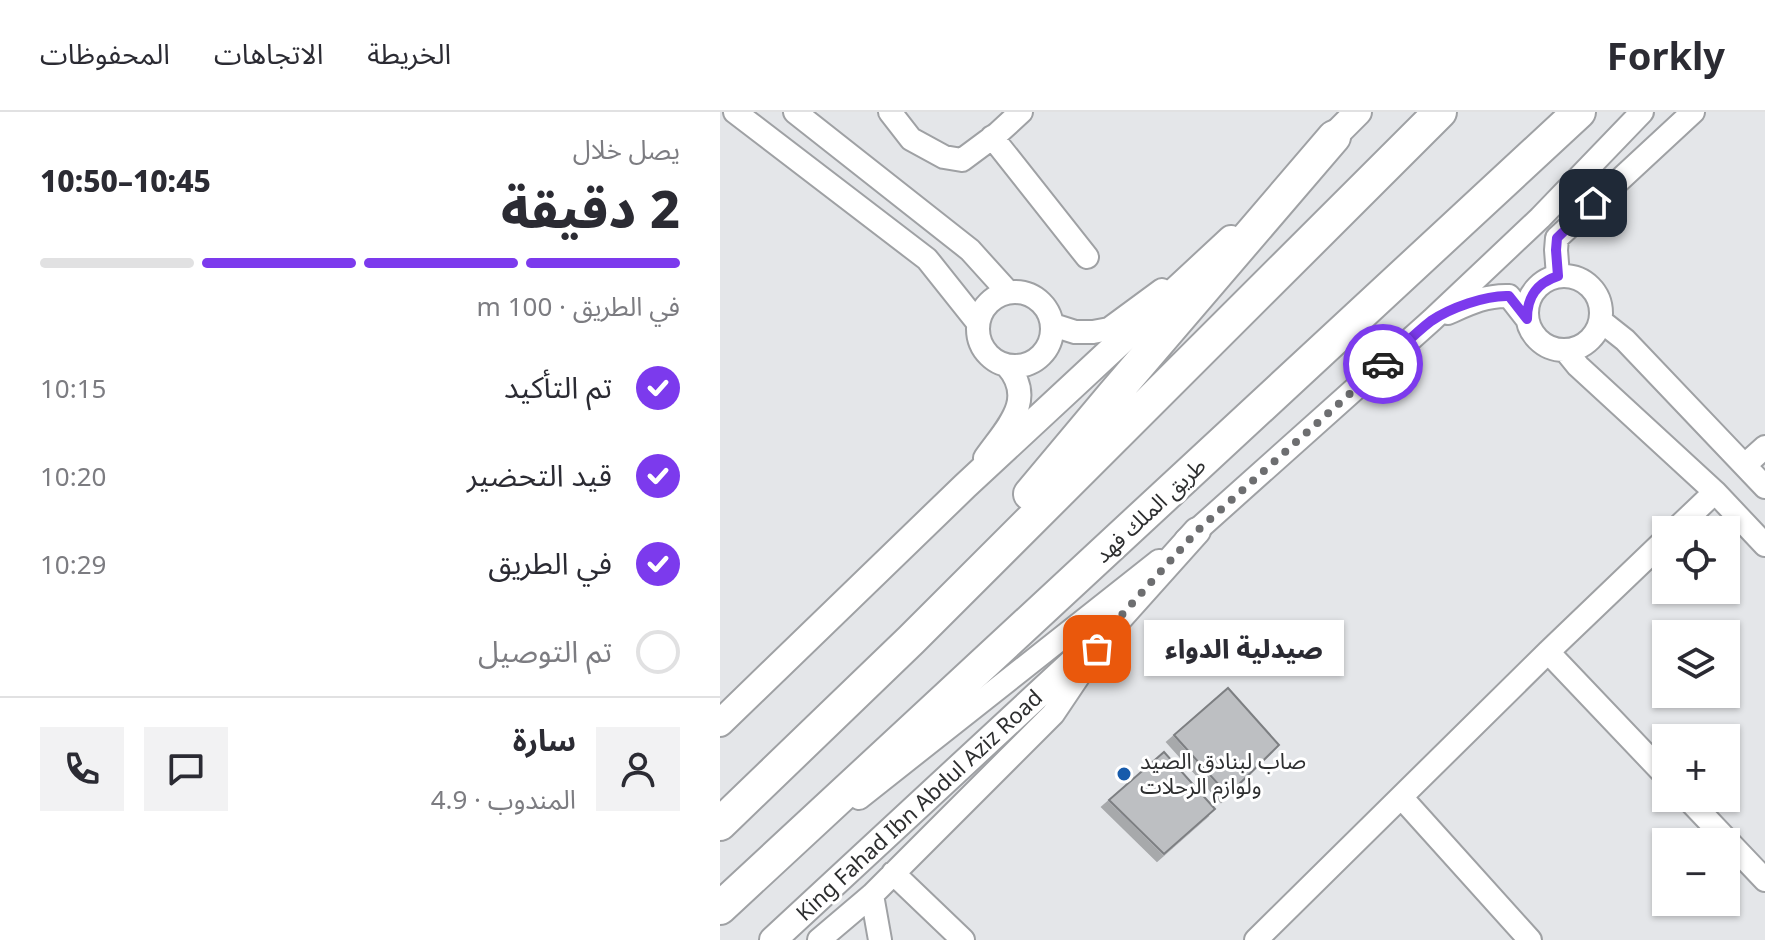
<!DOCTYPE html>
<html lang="ar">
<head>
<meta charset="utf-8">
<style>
  body { margin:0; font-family:"Noto Sans","Noto Sans Arabic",sans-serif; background:#f2f2f3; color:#2b2b33; direction:rtl; height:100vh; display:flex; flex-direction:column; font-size:30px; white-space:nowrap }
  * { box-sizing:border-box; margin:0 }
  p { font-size:26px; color:#7c7c81 }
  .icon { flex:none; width:44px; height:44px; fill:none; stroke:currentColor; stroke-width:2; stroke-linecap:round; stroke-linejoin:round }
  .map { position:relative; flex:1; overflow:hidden; direction:ltr }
  .drawer { display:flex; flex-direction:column; background:#fff; width:720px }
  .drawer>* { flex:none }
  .fabs { position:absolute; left:932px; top:404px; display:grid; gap:16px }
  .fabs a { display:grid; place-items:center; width:88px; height:88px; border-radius:0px; background:#fff; box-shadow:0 2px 6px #0004; font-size:40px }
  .pin { position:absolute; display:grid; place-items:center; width:68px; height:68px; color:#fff; margin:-34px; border-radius:16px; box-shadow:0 4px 12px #0006 }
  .courier { position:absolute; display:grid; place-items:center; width:80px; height:80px; margin:-40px; border:6px solid #7c3aed; border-radius:50%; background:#fff; color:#222; box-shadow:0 2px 10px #0007 }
  .bubble { position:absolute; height:56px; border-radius:0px; background:#fff; box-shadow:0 2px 6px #0004; font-size:26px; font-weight:800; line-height:56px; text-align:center; direction:rtl }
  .summary em { font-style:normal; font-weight:800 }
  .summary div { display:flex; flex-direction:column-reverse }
  .summary { display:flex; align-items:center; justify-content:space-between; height:136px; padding:0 40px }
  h1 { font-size:52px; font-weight:800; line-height:60px }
  .bar { display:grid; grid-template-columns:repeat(4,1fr); gap:12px 8px; align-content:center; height:96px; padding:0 40px }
  .bar i { height:10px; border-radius:6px; background:#e1e1e2 }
  .bar .active { background:#7c3aed }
  .bar p { grid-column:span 4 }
  .line { display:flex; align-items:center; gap:20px; padding:0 40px; border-top:2px solid #e1e1e2 }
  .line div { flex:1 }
  .round { display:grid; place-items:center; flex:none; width:84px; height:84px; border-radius:0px; background:#f2f2f3 }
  ol { padding:0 40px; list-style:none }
  li { display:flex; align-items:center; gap:24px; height:88px }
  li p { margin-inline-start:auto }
  li .icon { padding:8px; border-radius:50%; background:#7c3aed; color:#fff; stroke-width:4 }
  li:last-child { color:#7c7c81 }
  li i { width:44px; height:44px; border:4px solid #e1e1e2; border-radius:50% }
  header { display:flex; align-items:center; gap:48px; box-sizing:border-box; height:112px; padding:0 40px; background:#fff; border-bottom:2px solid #e1e1e2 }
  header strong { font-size:38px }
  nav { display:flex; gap:44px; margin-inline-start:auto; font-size:28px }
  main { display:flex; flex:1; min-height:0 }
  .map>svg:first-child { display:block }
  .building { fill:#bdbfc2; stroke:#7d7f82; stroke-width:2; filter:url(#shadow) }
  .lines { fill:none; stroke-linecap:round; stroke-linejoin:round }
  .minor-casing { stroke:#9fa1a4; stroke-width:26 }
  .major-casing { stroke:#9fa1a4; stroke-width:30 }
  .highway-casing { stroke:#9fa1a4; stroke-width:36 }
  .minor { stroke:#fff; stroke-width:22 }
  .major { stroke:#fff; stroke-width:26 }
  .highway { stroke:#fff; stroke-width:32 }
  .done { stroke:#6d6e70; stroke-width:8; stroke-dasharray:0 14.4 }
  .route { stroke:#7c3aed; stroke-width:10 }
  .poi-dot { fill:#175bab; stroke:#fff; stroke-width:3 }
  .labels { text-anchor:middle; stroke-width:6; stroke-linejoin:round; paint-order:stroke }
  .street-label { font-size:22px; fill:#2d2e2f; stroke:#fff }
  .poi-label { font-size:22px; fill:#2d2e2f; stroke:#fff; text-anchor:start }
</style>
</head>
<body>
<header>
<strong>Forkly</strong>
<nav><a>الخريطة</a><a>الاتجاهات</a><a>المحفوظات</a></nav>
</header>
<main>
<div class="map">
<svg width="1045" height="828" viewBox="0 0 1045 828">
  <defs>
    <filter id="shadow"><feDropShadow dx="-7" dy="7" stdDeviation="0" flood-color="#0004"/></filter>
  </defs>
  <rect width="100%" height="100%" fill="#e4e6e9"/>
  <path class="building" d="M508,576L559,633L508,683L454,623Z
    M444,640L495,697L444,742L389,688Z"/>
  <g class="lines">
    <defs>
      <path id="minor" d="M15,0L207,147L258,211
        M75,0L250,138L288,180
        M170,0L191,27L224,45L242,48L277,22L301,0
        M272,25L367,145
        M807 201a37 37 0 1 1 74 0a37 37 0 1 1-74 0Z
        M838,164L836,138L837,126L973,0
        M258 217a37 37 0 1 1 74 0a37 37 0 1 1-74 0Z
        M728,201C748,192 766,183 789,184L807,207
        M881,209L905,228L1045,375
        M333,213L355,220H373L389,217L442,178
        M845,238L858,254L995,380L1045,433
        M265,346C286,316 317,288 287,254
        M1025,353L1045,335
        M955,418L995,380
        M466,428L712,208L820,106L922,0
        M828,540L946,664
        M139,686L439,449
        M682,686L810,828
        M967,686L1045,768
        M173,761L243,828
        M152,783L160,828
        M99,828L152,783L333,602L376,538
        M536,828L828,540L946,427"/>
      <path id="major" d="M601,37L638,0
        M0,611L245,374L511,127
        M53,828L391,515L477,419"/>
      <path id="highway" d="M310,382L393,283L614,25
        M0,712L191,528L720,0
        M0,796L859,0"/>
    </defs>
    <use href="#minor" class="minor-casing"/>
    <use href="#major" class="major-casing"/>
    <use href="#highway" class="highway-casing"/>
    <use href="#minor" class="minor"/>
    <use href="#major" class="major"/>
    <use href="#highway" class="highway"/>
  </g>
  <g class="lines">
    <path class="done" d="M377,537L391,515L477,419L663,252"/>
    <path class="route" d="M663,252C679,238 694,222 711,209C730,196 766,183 789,184L807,207C807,184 817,171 838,164L836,138L837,126L873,91"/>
  </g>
  <circle class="poi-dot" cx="404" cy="662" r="8"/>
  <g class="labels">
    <g class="street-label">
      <text transform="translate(430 398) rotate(-43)" y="8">طريق الملك فهد</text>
      <text transform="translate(199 693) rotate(-43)" y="8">King Fahad Ibn Abdul Aziz Road</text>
    </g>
    <g class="poi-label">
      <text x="420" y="657">صاب لبنادق الصيد<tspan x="420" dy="25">ولوازم الرحلات</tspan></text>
    </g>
  </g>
</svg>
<div class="fabs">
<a><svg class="icon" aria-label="locate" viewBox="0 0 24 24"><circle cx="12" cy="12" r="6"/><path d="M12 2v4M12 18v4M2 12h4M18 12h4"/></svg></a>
<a><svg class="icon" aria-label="layers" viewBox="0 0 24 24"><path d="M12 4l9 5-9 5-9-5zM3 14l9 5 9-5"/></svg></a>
<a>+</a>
<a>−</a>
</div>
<div class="pin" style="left:377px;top:537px;background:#ea580c"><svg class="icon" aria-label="bag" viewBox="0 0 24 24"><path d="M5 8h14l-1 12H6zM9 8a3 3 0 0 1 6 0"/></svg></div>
<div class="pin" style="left:873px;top:91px;background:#1f2937"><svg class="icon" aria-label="home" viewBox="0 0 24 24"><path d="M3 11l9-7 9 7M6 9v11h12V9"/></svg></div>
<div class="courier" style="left:663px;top:252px"><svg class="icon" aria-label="car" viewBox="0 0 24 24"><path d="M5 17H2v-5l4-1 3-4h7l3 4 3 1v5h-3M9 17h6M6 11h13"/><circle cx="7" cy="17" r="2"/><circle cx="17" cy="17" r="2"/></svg></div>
<div class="bubble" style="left:424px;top:508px;width:200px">صيدلية الدواء</div>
</div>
<section class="drawer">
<div class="summary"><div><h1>2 دقيقة</h1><p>يصل خلال</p></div><em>10:45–10:50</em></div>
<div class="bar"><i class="active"></i><i class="active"></i><i class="active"></i><i></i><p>في الطريق · 100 m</p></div>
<ol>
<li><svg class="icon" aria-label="check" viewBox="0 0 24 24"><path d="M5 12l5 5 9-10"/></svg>تم التأكيد<p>10:15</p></li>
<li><svg class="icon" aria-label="check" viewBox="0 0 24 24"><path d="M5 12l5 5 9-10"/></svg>قيد التحضير<p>10:20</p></li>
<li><svg class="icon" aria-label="check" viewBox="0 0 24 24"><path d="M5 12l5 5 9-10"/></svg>في الطريق<p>10:29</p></li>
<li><i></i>تم التوصيل</li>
</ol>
<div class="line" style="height:144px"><a class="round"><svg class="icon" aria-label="person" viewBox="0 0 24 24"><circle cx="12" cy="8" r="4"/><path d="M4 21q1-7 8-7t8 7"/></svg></a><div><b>سارة</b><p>المندوب · 4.9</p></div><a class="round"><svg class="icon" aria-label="chat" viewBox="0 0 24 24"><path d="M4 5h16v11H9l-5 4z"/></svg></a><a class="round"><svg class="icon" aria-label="phone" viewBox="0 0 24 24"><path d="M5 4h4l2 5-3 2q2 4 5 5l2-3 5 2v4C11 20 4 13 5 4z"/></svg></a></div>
</section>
</main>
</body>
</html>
